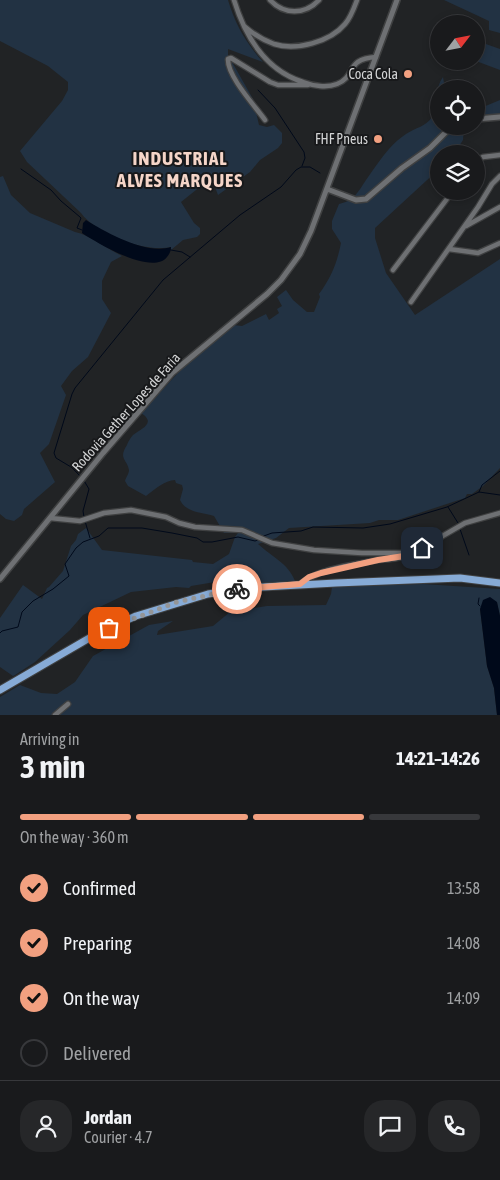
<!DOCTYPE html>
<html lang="en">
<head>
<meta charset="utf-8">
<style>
  body { margin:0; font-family:"Asap Condensed",sans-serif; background:#262729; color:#f1f3f6; height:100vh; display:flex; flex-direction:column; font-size:19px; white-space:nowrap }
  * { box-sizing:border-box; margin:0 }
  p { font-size:16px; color:#9fa1a3 }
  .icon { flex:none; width:28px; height:28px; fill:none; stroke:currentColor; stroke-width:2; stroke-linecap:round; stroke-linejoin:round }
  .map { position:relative; height:715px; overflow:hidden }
  .details { display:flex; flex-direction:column; background:#191a1c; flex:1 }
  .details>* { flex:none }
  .needle { width:32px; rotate:58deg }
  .controls { position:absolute; left:430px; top:15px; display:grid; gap:10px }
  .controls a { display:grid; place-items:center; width:55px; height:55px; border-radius:50%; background:#191a1c; box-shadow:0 2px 8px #0003,0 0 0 1px #37383b; font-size:25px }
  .pin { position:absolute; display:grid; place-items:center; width:42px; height:42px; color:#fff; margin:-21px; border-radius:10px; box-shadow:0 2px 8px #0006 }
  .courier { position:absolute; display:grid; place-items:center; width:50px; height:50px; margin:-25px; border:4px solid #f2a080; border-radius:50%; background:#fff; color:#222; box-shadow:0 1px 6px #0007 }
  .head em { font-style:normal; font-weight:700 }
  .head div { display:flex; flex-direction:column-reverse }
  .head { display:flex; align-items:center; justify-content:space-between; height:85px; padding:0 20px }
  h1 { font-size:32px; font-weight:700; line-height:38px }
  .bar { display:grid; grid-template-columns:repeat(4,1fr); gap:8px 5px; align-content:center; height:60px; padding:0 20px }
  .bar i { height:6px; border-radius:4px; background:#37383b }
  .bar .selected { background:#f2a080 }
  .bar p { grid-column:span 4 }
  .line { display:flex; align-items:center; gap:12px; padding:0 20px; border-top:1px solid #37383b }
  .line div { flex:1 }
  .round { display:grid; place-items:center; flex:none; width:52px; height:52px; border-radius:20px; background:#262729 }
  ol { padding:0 20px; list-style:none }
  li { display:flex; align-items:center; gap:15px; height:55px }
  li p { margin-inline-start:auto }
  li .icon { padding:5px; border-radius:50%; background:#f2a080; color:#111; stroke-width:4 }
  li:last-child { color:#9fa1a3 }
  li i { width:28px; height:28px; border:2px solid #37383b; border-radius:50% }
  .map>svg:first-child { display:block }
  .green { fill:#223243 }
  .water { fill:#00091a }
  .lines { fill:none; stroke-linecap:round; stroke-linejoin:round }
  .stream { stroke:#00091a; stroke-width:1 }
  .minor-casing { stroke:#3f4041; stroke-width:7 }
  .tertiary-casing { stroke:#3f4041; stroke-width:8 }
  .trunk-casing { stroke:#3f4041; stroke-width:9 }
  .minor { stroke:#6e7073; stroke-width:4.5 }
  .tertiary { stroke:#6e7073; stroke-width:5 }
  .trunk { stroke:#87abd6; stroke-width:7 }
  .done { stroke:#949597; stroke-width:5; stroke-dasharray:0 9 }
  .route { stroke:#f2a080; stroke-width:6 }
  .poi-dot { fill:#f2a080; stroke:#18191b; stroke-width:2 }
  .labels { text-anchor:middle; stroke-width:4; stroke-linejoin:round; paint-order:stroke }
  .poi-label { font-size:14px; fill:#d2d3d4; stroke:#18191b; text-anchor:end }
  .street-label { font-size:14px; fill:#d2d3d4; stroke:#18191b }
  .district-label { font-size:19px; font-weight:bold; letter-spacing:1px; fill:#f5d5c8; stroke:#18191b }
</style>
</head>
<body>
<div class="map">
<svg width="500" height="715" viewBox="0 0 500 715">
  <rect width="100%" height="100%" fill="#212325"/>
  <path class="green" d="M0,0H228C235,24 246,43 263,62L228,49V55L253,99L259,125L267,127L274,125L282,133V143L278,148L260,160L250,172L218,195L215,187L211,181L206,182L181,202L194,223L200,228V234L197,237L183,240L171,250V247C145,253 96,234 81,213L27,162L20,151L62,101L68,90V82L48,66L0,41Z
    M444,0H500V33L489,30V21Z
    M483,43L500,49V70L476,61Z
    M443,77L445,89H439V126H464L463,140L454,154H439V169L375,228V238L386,273L415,315L500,259V468L483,486L472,494H467L465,498L398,520H379L370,523L289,528L276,538L258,544C272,557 288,563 295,581L248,584L237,580L221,581L191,586L189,588L176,587L131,592L83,615L70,630L35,662L15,675L13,676L0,667V618L23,585L42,599L47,588L49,587L63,571L71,546L76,540L78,534L86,528L102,550L192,560L193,562L213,564L229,554L235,537L238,533H224L214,516C202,512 186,513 180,500L183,489L182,485L176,483L175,480C165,480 154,490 146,496L128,486L125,481C126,477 129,474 129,470C127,459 118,459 127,445C128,442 131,437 133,435C141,429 157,423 141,413L188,362L233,325L242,326L266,314L269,320L279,313L277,309L282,306L277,297L286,290L293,300L307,312H314L320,297L319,294C331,278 337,263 341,243L332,229V221L339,204C354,201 358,192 366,180C373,170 381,158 389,149C394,143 400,138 406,134C415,128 427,126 432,117C438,104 434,89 443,77Z
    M500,100V114L476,117V110Z
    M3,176L11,195L30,213L75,232C90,235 107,249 122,256L111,262L102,281V299L111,313L88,357L72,371L61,386L66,395L49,444L40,453L55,482L24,509L22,515L14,521L6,519L0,514V177Z
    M423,584L500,589V616L497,603L480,609L487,666L494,688L497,715H0V697L20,685L41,693L57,694L75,682L93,656L149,625L173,621L158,631L157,635L213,626L230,612L267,606L326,605L331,594L332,587Z"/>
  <path class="water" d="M86,220C107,233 146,255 171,247C171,251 170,253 167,257C152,276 97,243 82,233L83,223Z
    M490,597L497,602L500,616V715H497L494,688L487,666L480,609L483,600Z"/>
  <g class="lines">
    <path class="stream" d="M258,90L275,108L304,152L305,158L302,166
      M21,169L51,190L61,201L80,217L81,218L77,228L82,230
      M171,250L182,252L190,257
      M80,476L71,467L56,458L54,453L72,394L75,388L163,280L240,215L281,187L296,170L301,167H310L320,173
      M83,479L89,489L83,511L84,517
      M479,492L482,485L500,471
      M448,507L458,523
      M85,521L90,538
      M460,529L469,555
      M261,537L272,533L301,531L313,527L363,528L390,524L447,507L479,492L500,495
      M479,598L478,604L480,606
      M0,633L2,631L18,627L22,612L33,601L53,589L69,576L65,564L76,548L83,542L99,536L108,528H142L172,533L197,538L203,542H212L238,537L255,541L258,540"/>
    <defs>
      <path id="minor" d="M234,0C245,36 265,70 303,82C313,86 327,88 337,84C357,76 345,59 376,57
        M270,0C284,15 305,15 319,0
        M244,26C253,34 263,40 274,44C296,51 330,42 345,24C351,17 354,8 357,0
        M265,120C255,106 227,76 228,59L231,58L270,82L278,85H308
        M476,161L483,157L500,155
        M466,226L500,207
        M449,249L478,253L500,243
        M393,270L453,191
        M411,302L478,207L492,184L500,176
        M50,518L80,521L104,513L131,510L166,517L179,523L195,527L242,530L272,543L314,550L362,553H408L415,552L465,523L500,513
        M300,584C320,568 353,565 378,560C387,559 400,560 408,553
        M55,715L68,704"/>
      <path id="tertiary" d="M476,119L500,117
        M327,189L356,200L366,199L402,168L430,148L452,126
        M0,579L103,453L172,373L267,294L281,280L300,254L311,231L397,0"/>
      <path id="trunk" d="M0,690L98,633L136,616L208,594L247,588L336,583L460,578L500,583"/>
    </defs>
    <use href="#minor" class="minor-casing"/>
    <use href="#tertiary" class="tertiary-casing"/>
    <use href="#trunk" class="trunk-casing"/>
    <use href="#minor" class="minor"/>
    <use href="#tertiary" class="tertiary"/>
    <use href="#trunk" class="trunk"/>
  </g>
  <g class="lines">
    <path class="done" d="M109,628L177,602L237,589"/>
    <path class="route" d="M237,589L300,584L309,577L321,573L378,560L404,556L408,553L422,548"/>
  </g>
  <g class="poi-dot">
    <circle cx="408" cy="74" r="5"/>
    <circle cx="378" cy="139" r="5"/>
  </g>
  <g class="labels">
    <g class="poi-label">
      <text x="398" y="79">Coca Cola</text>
      <text x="368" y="144">FHF Pneus</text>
    </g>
    <g class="street-label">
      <text transform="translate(126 412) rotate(-48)" y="5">Rodovia Gether Lopes de Faria</text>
    </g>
    <g class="district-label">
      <text x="180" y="165">INDUSTRIAL<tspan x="180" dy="22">ALVES MARQUES</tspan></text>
    </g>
  </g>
</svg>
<div class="controls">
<a><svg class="needle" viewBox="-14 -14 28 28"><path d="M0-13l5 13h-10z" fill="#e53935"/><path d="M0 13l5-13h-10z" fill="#9fa1a3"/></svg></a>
<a><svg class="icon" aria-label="locate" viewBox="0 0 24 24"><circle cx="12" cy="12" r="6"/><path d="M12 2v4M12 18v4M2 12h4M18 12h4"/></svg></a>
<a><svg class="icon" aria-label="layers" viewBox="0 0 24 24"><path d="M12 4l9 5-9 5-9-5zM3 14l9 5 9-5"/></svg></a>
</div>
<div class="pin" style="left:109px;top:628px;background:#ea580c"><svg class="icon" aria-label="bag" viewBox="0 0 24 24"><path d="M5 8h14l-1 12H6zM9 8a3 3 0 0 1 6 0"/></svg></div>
<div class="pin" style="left:422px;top:548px;background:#1f2937"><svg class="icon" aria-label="home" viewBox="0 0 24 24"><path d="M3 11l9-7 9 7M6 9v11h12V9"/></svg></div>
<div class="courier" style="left:237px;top:589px"><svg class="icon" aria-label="bike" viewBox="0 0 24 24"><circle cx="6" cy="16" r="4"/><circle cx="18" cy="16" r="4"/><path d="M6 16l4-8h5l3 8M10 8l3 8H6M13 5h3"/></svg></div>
</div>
<section class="details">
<div class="head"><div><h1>3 min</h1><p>Arriving in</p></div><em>14:21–14:26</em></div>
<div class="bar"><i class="selected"></i><i class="selected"></i><i class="selected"></i><i></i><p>On the way · 360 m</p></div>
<ol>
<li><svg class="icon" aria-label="check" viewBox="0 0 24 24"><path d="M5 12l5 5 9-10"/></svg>Confirmed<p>13:58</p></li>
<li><svg class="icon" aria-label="check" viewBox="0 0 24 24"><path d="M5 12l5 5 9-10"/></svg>Preparing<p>14:08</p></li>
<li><svg class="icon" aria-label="check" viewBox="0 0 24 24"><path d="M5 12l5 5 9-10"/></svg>On the way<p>14:09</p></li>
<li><i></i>Delivered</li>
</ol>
<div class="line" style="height:90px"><a class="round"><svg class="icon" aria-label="person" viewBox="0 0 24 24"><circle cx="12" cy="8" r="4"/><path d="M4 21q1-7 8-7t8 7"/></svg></a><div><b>Jordan</b><p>Courier · 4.7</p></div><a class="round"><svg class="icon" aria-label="chat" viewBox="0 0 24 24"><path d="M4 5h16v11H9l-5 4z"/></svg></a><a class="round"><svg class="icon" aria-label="phone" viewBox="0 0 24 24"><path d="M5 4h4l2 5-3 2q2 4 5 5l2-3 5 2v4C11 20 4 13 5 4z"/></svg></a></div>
</section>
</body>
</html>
